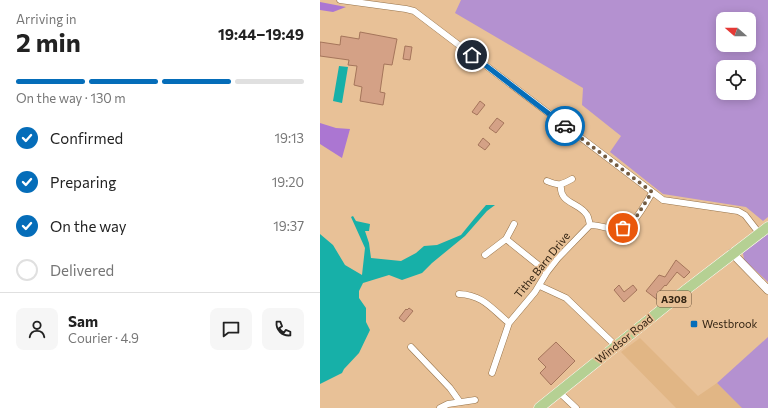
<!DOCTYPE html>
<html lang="en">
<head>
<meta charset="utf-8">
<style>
  body { margin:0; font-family:Commissioner,sans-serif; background:#f6f6f6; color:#222; height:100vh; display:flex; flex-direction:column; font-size:15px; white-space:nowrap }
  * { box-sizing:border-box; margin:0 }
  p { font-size:13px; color:#767676 }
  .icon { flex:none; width:22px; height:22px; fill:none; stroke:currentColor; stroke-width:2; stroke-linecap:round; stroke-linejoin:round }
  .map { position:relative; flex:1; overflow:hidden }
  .details { display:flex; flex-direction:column; background:#fff; width:320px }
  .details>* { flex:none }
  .needle { width:26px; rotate:290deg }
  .buttons { position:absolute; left:396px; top:12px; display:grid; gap:8px }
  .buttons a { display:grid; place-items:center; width:40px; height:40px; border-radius:8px; background:#fff; box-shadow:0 2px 10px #0003; font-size:20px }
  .pin { position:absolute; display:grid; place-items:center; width:34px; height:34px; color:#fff; margin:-17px; border:2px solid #fff; border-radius:50%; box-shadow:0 1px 4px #0007 }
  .courier { position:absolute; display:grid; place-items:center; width:40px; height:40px; margin:-20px; border:3px solid #056db9; border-radius:50%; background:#fff; color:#222; box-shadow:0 1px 5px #0007 }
  .head em { font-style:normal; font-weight:700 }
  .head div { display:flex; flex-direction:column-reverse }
  .head { display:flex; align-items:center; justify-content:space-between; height:68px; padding:0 16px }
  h1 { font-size:26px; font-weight:700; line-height:30px }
  .bar { display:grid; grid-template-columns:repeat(4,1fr); gap:6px 4px; align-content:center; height:48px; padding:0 16px }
  .bar i { height:5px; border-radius:3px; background:#e0e0e0 }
  .bar .selected { background:#056db9 }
  .bar p { grid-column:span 4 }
  .line { display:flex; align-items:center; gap:10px; padding:0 16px; border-top:1px solid #e0e0e0 }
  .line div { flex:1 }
  .round { display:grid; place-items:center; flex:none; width:42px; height:42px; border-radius:8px; background:#f6f6f6 }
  ol { padding:0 16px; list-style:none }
  li { display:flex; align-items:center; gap:12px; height:44px }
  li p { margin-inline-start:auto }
  li .icon { padding:4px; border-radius:50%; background:#056db9; color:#fff; stroke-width:4 }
  li:last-child { color:#767676 }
  li i { width:22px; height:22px; border:2px solid #e0e0e0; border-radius:50% }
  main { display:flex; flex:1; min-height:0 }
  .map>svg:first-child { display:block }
  .built { fill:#e1b685 }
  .green { fill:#b491d0; fill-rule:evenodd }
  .forest { fill:#ab76d2 }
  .water { fill:#17b0a8 }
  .building { fill:#d4a186; stroke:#a5755b }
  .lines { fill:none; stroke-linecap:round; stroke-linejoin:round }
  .minor-casing { stroke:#97744b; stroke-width:7 }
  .tertiary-casing { stroke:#97744b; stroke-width:9 }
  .primary-casing { stroke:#fff; stroke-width:11 }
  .minor { stroke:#fff; stroke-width:6 }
  .tertiary { stroke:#fff; stroke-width:8 }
  .primary { stroke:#b5d093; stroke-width:10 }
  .done { stroke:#725b41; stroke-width:4; stroke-dasharray:0 7.2 }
  .route { stroke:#056db9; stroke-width:5 }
  .poi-dot { fill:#056db9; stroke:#e8c197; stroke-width:1.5 }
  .labels { text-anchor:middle; stroke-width:3.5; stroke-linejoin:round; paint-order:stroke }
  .shield { fill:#e8c197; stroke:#69533b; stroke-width:1 }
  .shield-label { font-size:10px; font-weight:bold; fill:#332413 }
  .street-label { font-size:11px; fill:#332413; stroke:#e8c197 }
  .poi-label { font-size:11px; fill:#332413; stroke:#e8c197; text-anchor:start }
</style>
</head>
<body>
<main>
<section class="details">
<div class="head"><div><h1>2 min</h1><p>Arriving in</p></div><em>19:44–19:49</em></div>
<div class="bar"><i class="selected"></i><i class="selected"></i><i class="selected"></i><i></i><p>On the way · 130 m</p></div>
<ol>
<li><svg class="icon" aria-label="check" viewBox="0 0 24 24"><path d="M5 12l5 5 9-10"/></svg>Confirmed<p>19:13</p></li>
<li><svg class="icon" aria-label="check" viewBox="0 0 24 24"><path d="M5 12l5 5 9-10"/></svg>Preparing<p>19:20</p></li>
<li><svg class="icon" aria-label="check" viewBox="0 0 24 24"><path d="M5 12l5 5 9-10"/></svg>On the way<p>19:37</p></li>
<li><i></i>Delivered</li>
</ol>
<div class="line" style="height:72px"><a class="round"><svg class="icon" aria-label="person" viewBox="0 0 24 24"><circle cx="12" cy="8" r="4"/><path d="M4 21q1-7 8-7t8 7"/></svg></a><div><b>Sam</b><p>Courier · 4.9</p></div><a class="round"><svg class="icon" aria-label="chat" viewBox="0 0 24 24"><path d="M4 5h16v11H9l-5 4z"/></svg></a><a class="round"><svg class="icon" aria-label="phone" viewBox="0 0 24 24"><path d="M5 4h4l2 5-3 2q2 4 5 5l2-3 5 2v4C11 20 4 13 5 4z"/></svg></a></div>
</section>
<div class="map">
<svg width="448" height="408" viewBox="0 0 448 408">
  <rect width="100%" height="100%" fill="#e8c197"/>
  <path class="built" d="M320,338L378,396L397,383L423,408H356L301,352Z"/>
  <path class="green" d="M141,0H448V217L443,221L426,207L343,194L290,152L301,136L262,105L263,88L135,13ZM403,19H429V45H403ZM403,67H429V93H403Z
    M448,234V282L424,260L423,253Z
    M448,337V408H422L397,383Z"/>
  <path class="forest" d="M0,2L26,7L13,12L0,10Z
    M0,123L16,128L30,129L22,158L0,144Z"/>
  <path class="water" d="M19,66L28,67L22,103L13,101Z
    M166,205H175L167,211L145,236L112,263L102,273L82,280L69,275L43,283L39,291V298L46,308V322L50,330L39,353L24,369L22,373L0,384V234L13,245L25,265L42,275L45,248L31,217L33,216L36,221L50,224L49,231H45L49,243L51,258L81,261L96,253L104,246L117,245L141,235L154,219Z"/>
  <path class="building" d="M40,32L77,39L72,65L64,64L60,92L65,93L63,105L40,101L42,87L34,85L37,66L28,65L29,60L0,56V42L20,45L21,36L39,39Z
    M85,46L92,47L90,60L83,59Z
    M160,101L165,105L157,115L152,112Z
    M177,118L184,123L176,133L169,128Z
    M163,138L170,144L165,150L158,145Z
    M356,260L370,272L364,278L357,272L346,286L345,285L338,293L342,297L339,301L326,291L339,275L345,277Z
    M299,285L304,292L313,285L317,290L304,302L294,290Z
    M89,308L93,311L84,322L79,318L86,309L87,310Z
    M236,342L255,361L231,385L220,373L226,367L218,359Z"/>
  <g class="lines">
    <defs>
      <path id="minor" d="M20,0L86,9L94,11L343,200L418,211L425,215L439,233
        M227,181C239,186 241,185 252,179
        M241,185C239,204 259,202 267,215C269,218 269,222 270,225
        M186,239L227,272
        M165,255L186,239L194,224
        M220,286L246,298L296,346
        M139,294C163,295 171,308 189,323
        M91,347L130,388L140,402
        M172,373L189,323L215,292L227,272L238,258L270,225C279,225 287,228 295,230C312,232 325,204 332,193
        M239,392L256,408
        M120,408L128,404L155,400"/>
      <path id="tertiary" d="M412,253L448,290"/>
      <path id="primary" d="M219,408L367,289L448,227"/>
    </defs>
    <use href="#minor" class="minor-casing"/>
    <use href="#tertiary" class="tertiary-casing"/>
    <use href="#primary" class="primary-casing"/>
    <use href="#minor" class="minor"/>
    <use href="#tertiary" class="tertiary"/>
    <use href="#primary" class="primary"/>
  </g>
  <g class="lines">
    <path class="done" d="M245,126L332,192L313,222L303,228"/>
    <path class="route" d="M152,55L245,126"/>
  </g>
  <rect class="poi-dot" x="370" y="320" width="8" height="8" rx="2"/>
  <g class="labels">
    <rect class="shield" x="337" y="291" width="34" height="16" rx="3"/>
    <g class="shield-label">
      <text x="354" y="303">A308</text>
    </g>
    <g class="street-label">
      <text transform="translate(222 265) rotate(-51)" y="4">Tithe Barn Drive</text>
      <text transform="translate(304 339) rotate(-39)" y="4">Windsor Road</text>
    </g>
    <g class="poi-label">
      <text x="382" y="328">Westbrook</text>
    </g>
  </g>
</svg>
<div class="buttons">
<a><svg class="needle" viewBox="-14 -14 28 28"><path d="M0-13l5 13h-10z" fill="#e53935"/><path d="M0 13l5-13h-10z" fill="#767676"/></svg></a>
<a><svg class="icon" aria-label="locate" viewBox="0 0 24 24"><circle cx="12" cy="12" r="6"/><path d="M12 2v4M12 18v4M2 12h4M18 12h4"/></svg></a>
</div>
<div class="pin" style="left:303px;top:228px;background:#ea580c"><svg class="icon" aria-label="bag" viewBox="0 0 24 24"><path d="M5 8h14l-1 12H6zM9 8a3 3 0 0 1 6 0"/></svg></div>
<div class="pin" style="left:152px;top:55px;background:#1f2937"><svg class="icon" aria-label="home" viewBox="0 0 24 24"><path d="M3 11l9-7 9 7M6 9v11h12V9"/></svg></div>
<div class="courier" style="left:245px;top:126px"><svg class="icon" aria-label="car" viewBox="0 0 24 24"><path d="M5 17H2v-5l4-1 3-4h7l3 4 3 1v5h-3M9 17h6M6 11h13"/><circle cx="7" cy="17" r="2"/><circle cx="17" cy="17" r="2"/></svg></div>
</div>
</main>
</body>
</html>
